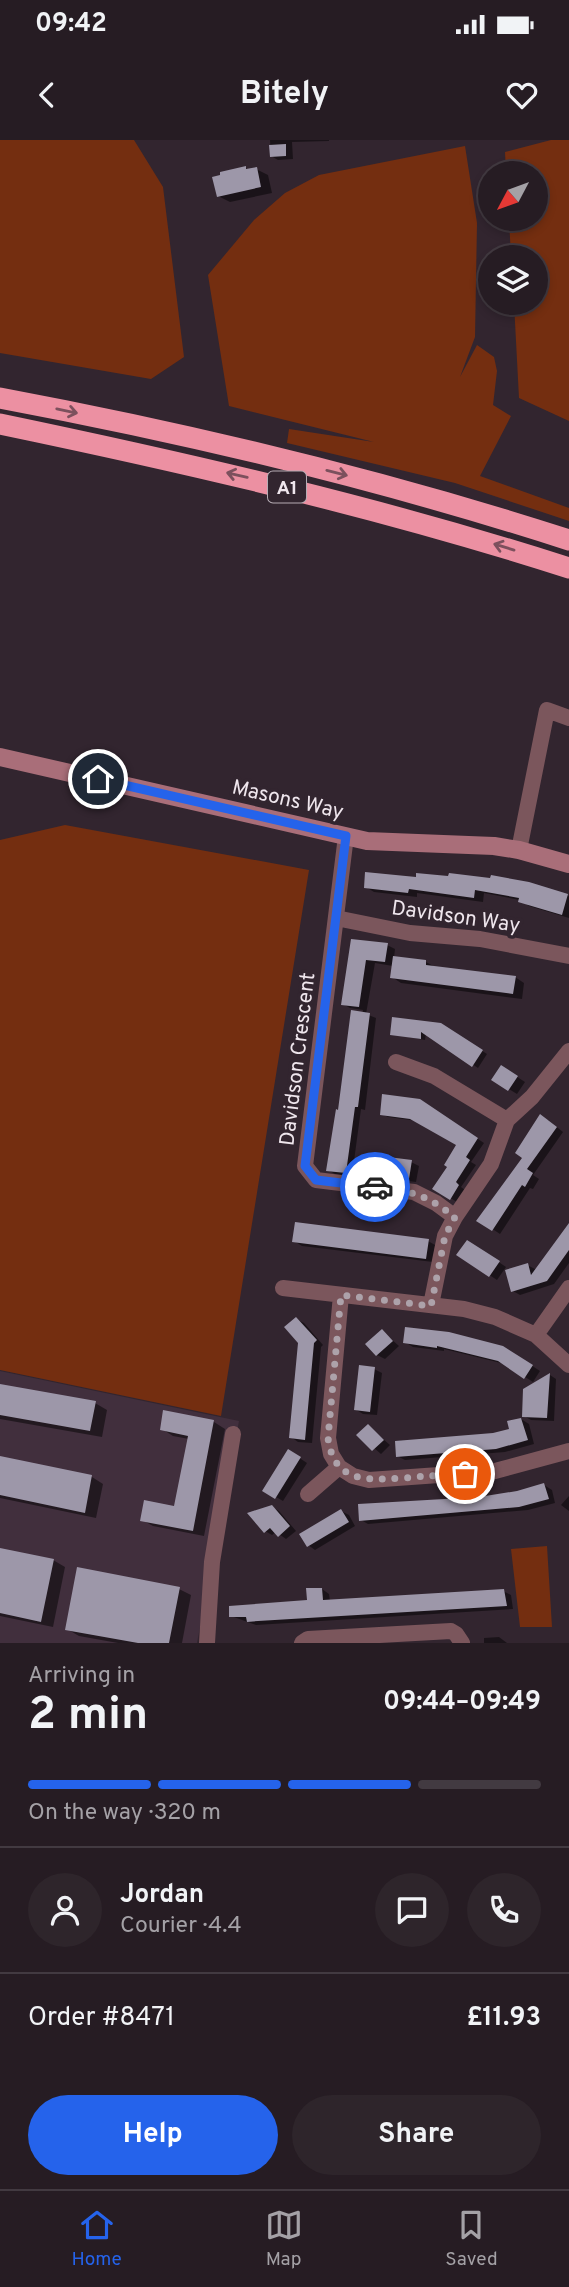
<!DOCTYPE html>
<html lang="en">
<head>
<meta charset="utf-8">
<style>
  body { margin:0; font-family:Overpass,sans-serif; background:#2e252b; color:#f1f3f6; height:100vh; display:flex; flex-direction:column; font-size:26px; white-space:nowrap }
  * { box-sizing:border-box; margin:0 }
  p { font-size:23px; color:#a4a1a6 }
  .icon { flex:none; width:38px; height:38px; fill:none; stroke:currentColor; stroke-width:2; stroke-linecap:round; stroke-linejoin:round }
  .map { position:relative; height:1503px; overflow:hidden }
  .details { display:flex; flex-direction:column; background:#261c23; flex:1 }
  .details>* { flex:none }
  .needle { width:46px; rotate:229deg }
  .buttons { position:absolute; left:478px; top:21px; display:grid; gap:14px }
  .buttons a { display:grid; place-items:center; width:70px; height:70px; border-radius:50%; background:#261c23; box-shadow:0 4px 10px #0003,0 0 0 2px #423a41; font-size:35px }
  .pin { position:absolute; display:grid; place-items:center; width:60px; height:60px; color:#fff; margin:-30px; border:4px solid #fff; border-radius:50%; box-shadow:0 2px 7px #0007 }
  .courier { position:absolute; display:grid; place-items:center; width:70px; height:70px; margin:-35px; border:5px solid #2563eb; border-radius:50%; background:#fff; color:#222; box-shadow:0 2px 9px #0007 }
  .headline em { font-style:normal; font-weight:700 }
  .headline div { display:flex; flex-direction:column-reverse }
  .headline { display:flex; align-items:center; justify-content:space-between; height:119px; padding:0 28px }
  h1 { font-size:46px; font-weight:700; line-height:52px }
  .bar { display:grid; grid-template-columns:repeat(4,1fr); gap:10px 7px; align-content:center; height:84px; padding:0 28px }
  .bar i { height:9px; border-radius:5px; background:#423a41 }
  .bar .on { background:#2563eb }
  .bar p { grid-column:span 4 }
  .line { display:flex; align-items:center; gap:18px; padding:0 28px; border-top:2px solid #423a41 }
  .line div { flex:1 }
  .round { display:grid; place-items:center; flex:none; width:74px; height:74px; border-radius:37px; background:#2e252b }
  .button { display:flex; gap:14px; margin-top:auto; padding:14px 28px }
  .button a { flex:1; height:80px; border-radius:42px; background:#2563eb; color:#fff; font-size:28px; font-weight:700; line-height:80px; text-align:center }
  .button a+a { background:#2e252b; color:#f1f3f6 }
  .status { display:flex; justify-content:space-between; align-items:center; height:49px; padding:0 35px; background:#261c23; direction:ltr }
  .status svg { height:19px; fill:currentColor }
  header { display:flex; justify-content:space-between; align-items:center; height:91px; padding:0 28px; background:#261c23; font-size:32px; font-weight:700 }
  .menu { display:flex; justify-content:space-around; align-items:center; height:98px; border-top:2px solid #423a41; background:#261c23; font-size:19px; color:#a4a1a6 }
  .menu a { display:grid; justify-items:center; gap:4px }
  .menu .on { color:#2563eb }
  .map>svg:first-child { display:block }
  .built { fill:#412f3d }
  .green { fill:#742e10 }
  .shadow { fill:#0007 }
  .building { fill:#9d97a9 }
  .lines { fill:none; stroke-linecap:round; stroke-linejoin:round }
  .street { stroke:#7b565c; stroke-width:16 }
  .secondary { stroke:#a96e79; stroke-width:18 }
  .highway { stroke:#ec90a2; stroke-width:21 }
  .oneway { stroke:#7c505d }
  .done { stroke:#ada2aa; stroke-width:7; stroke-dasharray:0 12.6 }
  .route { stroke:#2563eb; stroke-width:9 }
  .labels { text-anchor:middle; stroke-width:7; stroke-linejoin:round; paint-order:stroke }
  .shield { fill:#32252f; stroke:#b6acb4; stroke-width:2 }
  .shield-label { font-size:19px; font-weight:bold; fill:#efe6ed }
  .street-label { font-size:21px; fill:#efe6ed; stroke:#32252f }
</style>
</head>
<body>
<div class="status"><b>09:42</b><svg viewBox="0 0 49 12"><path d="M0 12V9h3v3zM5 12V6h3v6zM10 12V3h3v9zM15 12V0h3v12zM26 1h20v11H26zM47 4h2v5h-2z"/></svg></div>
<header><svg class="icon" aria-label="back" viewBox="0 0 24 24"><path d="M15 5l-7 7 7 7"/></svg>Bitely<svg class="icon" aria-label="heart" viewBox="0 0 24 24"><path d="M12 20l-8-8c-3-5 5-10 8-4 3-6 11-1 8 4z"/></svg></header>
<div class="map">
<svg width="569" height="1503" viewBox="0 0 569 1503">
  <rect width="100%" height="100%" fill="#32252f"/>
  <path class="built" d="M0,1231L239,1281L197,1503H0Z"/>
  <path class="green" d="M0,0H134L163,47L184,217L151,239L0,213Z
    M551,0H569V281L519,258L514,163H536V117H511L509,79H536V33H506L505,12Z
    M465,6L477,83L475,197L460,237L477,205L494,217L497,231L493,265L511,276L480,336L569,368V381L455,343L287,303L289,289L374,302L229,266L208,135L254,80L285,53L319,35Z
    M65,685L309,730L221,1276L0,1230V700Z
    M547,1406L552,1487H520L511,1409Z"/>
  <path class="shadow" d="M270,0H329V1L292,2L293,19L278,20L271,16Z
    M246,28L249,30L256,29L268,35L272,53L230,62L218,56Z
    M418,739L528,744L569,756V778L529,766L520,760L484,753L483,762L417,753V757L374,752L366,747Z
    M353,801L387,805L395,809L394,818L426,822L435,827L515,837L524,843L522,859L401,843L392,837L393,826L375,823L366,874L376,878L365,970L361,969L352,1036L335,1034L328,1030L363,870L350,868L343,864Z
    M440,884L487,914L478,928L426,893L425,900L392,894Z
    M502,927L525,942L517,954L494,940Z
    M427,965L484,1003L471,1022L476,1025L461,1047L465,1050L457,1062L435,1049L449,1027L459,1005L418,981L388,977L382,974Z
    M548,980L563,992L533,1035L539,1039L533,1049L530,1048L500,1094L479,1080L524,1018Z
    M411,1022L419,1026L416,1042L379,1037L371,1032Z
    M569,1084V1123L554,1144L520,1155L513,1151L527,1125L537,1130Z
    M294,1101H428L435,1105L433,1122L302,1106Z
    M475,1106L506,1127L497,1140L459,1115Z
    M296,1179L304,1183L323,1205L321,1207L312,1303L298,1302L291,1297L300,1202Z
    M382,1191L399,1206L385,1219L377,1215Z
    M405,1202L511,1212L540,1231L533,1242L505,1224L444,1209V1211L413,1207Z
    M374,1229L382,1233L377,1275L363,1274L355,1269Z
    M550,1235L556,1239L554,1281L531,1280L524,1276Z
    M0,1246L95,1263L107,1270L102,1297L0,1279Z
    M165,1272L214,1282L225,1289L204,1396L153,1386L142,1380L175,1368L189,1299L173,1296L162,1289Z
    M521,1279L529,1284L534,1304L505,1312L405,1320L397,1316L511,1290Z
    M368,1286L390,1305L381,1314L359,1295Z
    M289,1311L307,1323L283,1361L264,1350Z
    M0,1317L92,1337L103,1344L96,1378L0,1358Z
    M544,1345L552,1350L555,1363L528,1370L368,1384L361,1380L518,1353Z
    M569,1356V1371L561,1365Z
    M272,1367L279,1371L296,1391L286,1399L276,1392L272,1395L265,1391Z
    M341,1371L349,1375L355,1386L315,1410L308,1405Z
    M0,1410L53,1420L65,1427L53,1487L0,1476Z
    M179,1449L191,1455L182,1503H118L79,1496L67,1489Z
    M322,1449L329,1454L330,1461L503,1451L511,1455L513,1469L256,1485L231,1476L309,1462Z
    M499,1497L507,1503H484V1498Z"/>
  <path class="building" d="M286,4V16L270,17L269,5Z
    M246,26V29L257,27L261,47L217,57L212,37L220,35V32Z
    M365,732L416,737V733L448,736L449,733L490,738L491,735L529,742L568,754L562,775L518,762L519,758L475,750L474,758L409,749L408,753L364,748Z
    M351,799L388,803L385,822L366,820L359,867L341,865Z
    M393,816L426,820V825L516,836L513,854L390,838Z
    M351,870L370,873L358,967H355L346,1033L326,1031L336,969L338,970Z
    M392,877L441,883L483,910L472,927L421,892V899L390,895Z
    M501,925L518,936L508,951L491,940Z
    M382,954L420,959L478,998L466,1017L470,1020L456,1042L459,1045L450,1060L432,1049L447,1027L444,1025L456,1005L410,979L380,975Z
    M540,974L557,987L527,1029L533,1033L525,1047L522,1045L492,1091L476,1081L522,1018L515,1013Z
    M372,1015L412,1020L409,1039L370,1033Z
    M295,1082L429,1099L426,1119L292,1102Z
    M569,1083V1110L547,1141L511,1152L505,1130L528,1123L531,1135Z
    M467,1100L500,1121L489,1137L456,1115Z
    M296,1177L317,1200L314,1203L305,1300L289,1298L298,1203L284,1187Z
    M405,1187L449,1192L503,1206L533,1225L524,1239L498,1221L437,1206V1208L403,1203Z
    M382,1189L393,1201L376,1216L365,1204Z
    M359,1225L375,1227L370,1272L354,1270Z
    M550,1233L547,1278L522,1277L523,1249Z
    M0,1244L96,1261L90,1291L0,1275Z
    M163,1270L214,1280L193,1391L140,1381L144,1360L174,1366L188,1296L160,1290Z
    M521,1278L528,1300L496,1309L396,1317L395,1301L493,1293L509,1289L507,1281Z
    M368,1284L384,1300L372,1311L356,1295Z
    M288,1309L301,1317L275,1359L262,1351Z
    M0,1316L92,1335L85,1373L0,1355Z
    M544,1343L549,1359L519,1367L359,1381L358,1364L479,1357L517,1351Z
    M272,1365L290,1386L278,1397L270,1388L264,1393L247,1373Z
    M341,1369L349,1382L307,1407L299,1394Z
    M0,1408L54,1419L41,1482L0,1473Z
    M77,1427L180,1447L169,1503H138L65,1490Z
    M306,1448H322L323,1460L504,1449L507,1466L258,1481L247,1482L246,1477H229V1466L307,1460Z"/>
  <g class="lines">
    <path class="street" d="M346,696L305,1026L316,1040L414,1052L436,1063L455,1077
      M519,710L547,570L569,578
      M336,778L410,793L480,799L569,816
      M396,922L434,936L507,980
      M283,1148L464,1169L495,1177L536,1195L569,1225
      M341,1155L328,1298L331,1314L339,1327L353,1336L369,1340L495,1331L569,1311
      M431,1165L445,1096L455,1077L491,1024L507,980L532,957L569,911
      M536,1195L569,1148
      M308,1354L339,1327
      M207,1503L212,1422L233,1294
      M302,1503L308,1499L451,1491L456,1494L462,1503"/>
    <path class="secondary" d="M0,617L367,701L494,706L519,710L569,724"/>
    <path class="highway" d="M0,258C192,294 383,340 569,400
      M0,284C192,324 382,368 569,428"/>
  </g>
  <defs><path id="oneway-shaft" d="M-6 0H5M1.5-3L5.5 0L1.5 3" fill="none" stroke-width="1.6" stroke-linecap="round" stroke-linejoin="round" transform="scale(1.75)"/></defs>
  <g class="oneway">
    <use href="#oneway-shaft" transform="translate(67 271) rotate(12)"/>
    <use href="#oneway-shaft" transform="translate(337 333) rotate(14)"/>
    <use href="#oneway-shaft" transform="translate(237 335) rotate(-167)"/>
    <use href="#oneway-shaft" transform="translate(504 407) rotate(-163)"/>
  </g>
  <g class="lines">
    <path class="done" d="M375,1047C414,1052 423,1053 455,1077L445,1096L431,1166L341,1155L328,1298C334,1344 368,1340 404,1338C425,1336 445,1335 465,1334"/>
    <path class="route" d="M98,639L346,696L305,1026L316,1040L375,1047"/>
  </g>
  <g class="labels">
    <rect class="shield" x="268" y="331.5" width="38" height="31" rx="5"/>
    <g class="shield-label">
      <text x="287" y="354">A1</text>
    </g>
    <g class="street-label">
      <text transform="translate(288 659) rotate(13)" y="7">Masons Way</text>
      <text transform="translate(456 776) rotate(8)" y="7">Davidson Way</text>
      <text transform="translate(297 919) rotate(-83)" y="7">Davidson Crescent</text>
    </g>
  </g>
</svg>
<div class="buttons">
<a><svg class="needle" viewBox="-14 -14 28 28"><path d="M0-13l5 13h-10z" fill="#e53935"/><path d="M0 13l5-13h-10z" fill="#a4a1a6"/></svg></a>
<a><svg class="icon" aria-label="layers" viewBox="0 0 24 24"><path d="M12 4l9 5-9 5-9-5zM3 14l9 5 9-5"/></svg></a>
</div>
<div class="pin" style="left:465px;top:1334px;background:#ea580c"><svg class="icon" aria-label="bag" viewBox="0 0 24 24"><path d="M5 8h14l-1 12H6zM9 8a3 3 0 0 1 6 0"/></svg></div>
<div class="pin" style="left:98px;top:639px;background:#1f2937"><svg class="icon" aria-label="home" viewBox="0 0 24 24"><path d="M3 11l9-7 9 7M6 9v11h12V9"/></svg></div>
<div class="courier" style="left:375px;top:1047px"><svg class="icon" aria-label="car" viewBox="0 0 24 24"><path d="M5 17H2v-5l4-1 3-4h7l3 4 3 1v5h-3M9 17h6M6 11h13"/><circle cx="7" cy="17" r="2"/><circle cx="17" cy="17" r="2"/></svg></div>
</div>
<section class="details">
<div class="headline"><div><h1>2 min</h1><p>Arriving in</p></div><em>09:44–09:49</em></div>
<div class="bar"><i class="on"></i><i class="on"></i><i class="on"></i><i></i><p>On the way · 320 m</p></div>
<div class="line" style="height:126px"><a class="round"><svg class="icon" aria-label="person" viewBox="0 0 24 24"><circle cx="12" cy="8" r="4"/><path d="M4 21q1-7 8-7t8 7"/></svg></a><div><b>Jordan</b><p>Courier · 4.4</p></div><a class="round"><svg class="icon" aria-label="chat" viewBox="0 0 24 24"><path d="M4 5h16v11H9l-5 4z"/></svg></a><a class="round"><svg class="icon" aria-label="phone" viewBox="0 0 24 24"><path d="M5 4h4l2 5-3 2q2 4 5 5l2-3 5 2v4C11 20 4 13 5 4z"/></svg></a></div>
<div class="line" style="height:91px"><div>Order #8471</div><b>£11.93</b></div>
<div class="button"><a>Help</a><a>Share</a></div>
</section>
<nav class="menu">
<a class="on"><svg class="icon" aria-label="home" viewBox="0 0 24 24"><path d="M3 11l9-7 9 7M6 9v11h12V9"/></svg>Home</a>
<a><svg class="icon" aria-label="map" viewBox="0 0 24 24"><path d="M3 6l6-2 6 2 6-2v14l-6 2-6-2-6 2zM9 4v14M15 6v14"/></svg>Map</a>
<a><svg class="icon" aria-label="saved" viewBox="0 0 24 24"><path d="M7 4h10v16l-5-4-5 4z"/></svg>Saved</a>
</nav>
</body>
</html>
